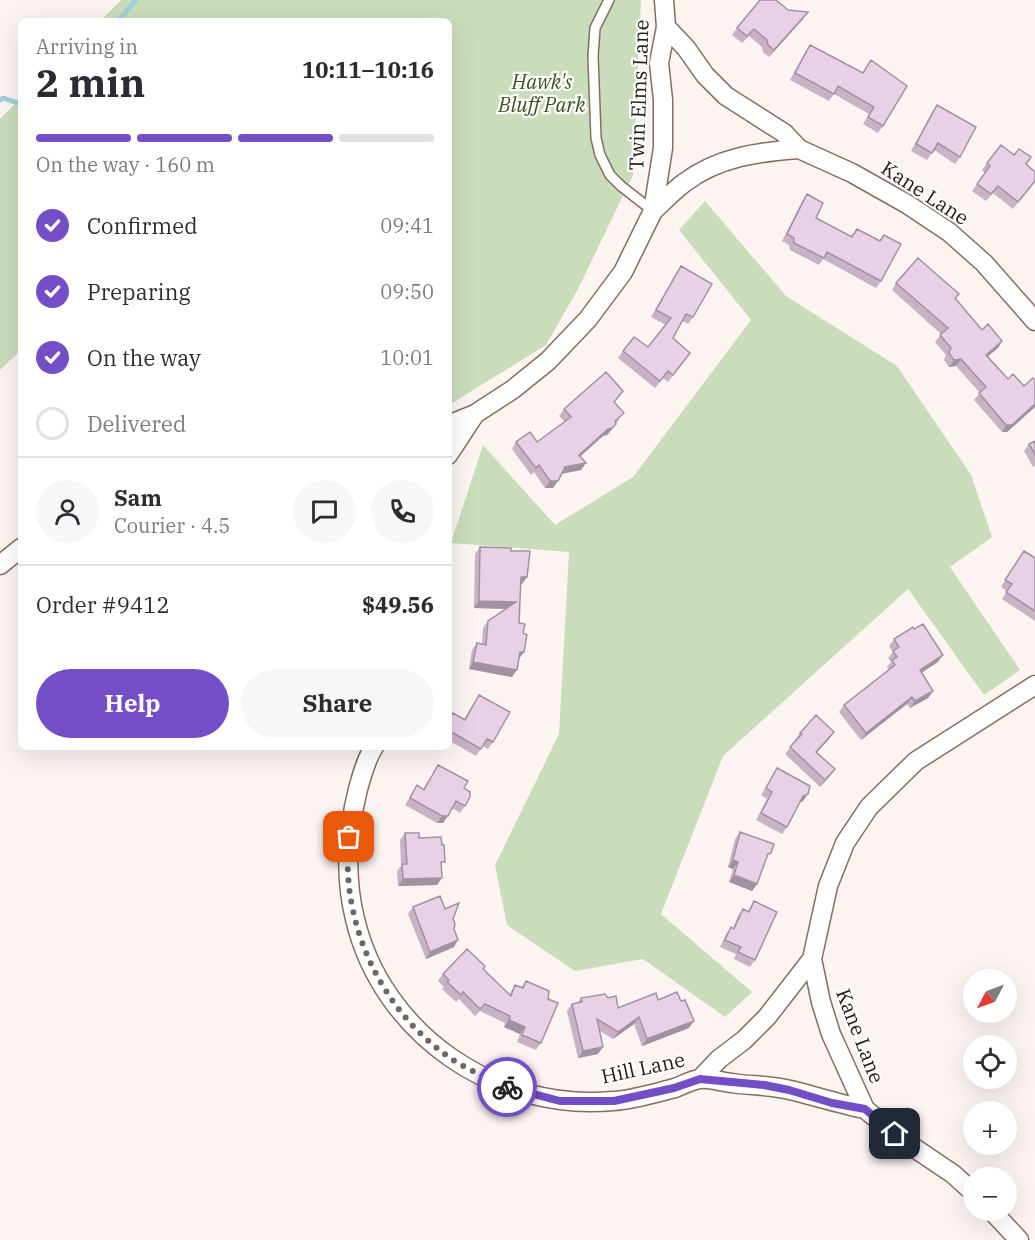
<!DOCTYPE html>
<html lang="en">
<head>
<meta charset="utf-8">
<style>
  body { margin:0; font-family:"IBM Plex Serif",serif; background:#f7f7f7; color:#2b2b33; height:100vh; display:flex; flex-direction:column; font-size:22px; white-space:nowrap }
  * { box-sizing:border-box; margin:0 }
  p { font-size:20px; color:#7c7c81 }
  .icon { flex:none; width:33px; height:33px; fill:none; stroke:currentColor; stroke-width:2; stroke-linecap:round; stroke-linejoin:round }
  .map { position:relative; flex:1; overflow:hidden }
  .panel { position:absolute; left:18px; top:18px; width:434px; height:732px; display:flex; flex-direction:column; background:#fff; border-radius:9px; box-shadow:0 6px 24px #0002 }
  .panel>* { flex:none }
  .needle { width:39px; rotate:229deg }
  .buttons { position:absolute; left:963px; top:969px; display:grid; gap:12px }
  .buttons a { display:grid; place-items:center; width:54px; height:54px; border-radius:50%; background:#fff; box-shadow:0 6px 24px #0002; font-size:30px }
  .pin { position:absolute; display:grid; place-items:center; width:51px; height:51px; color:#fff; margin:-26px; border-radius:12px; box-shadow:0 3px 9px #0006 }
  .courier { position:absolute; display:grid; place-items:center; width:60px; height:60px; margin:-30px; border:4px solid #744ec7; border-radius:50%; background:#fff; color:#222; box-shadow:0 2px 8px #0007 }
  .head em { font-style:normal; font-weight:800 }
  .head div { display:flex; flex-direction:column-reverse }
  .head { display:flex; align-items:center; justify-content:space-between; height:102px; padding:0 18px }
  h1 { font-size:39px; font-weight:800; line-height:45px }
  .bar { display:grid; grid-template-columns:repeat(4,1fr); gap:9px 6px; align-content:center; height:72px; padding:0 18px }
  .bar i { height:8px; border-radius:4px; background:#e1e1e2 }
  .bar .current { background:#744ec7 }
  .bar p { grid-column:span 4 }
  .line { display:flex; align-items:center; gap:15px; padding:0 18px; border-top:2px solid #e1e1e2 }
  .line div { flex:1 }
  .round { display:grid; place-items:center; flex:none; width:63px; height:63px; border-radius:32px; background:#f7f7f7 }
  ol { padding:0 18px; list-style:none }
  li { display:flex; align-items:center; gap:18px; height:66px }
  li p { margin-inline-start:auto }
  li .icon { padding:6px; border-radius:50%; background:#744ec7; color:#fff; stroke-width:4 }
  li:last-child { color:#7c7c81 }
  li i { width:33px; height:33px; border:3px solid #e1e1e2; border-radius:50% }
  .button { display:flex; gap:12px; margin-top:auto; padding:12px 18px }
  .button a { flex:1; height:69px; border-radius:36px; background:#744ec7; color:#fff; font-size:24px; font-weight:800; line-height:69px; text-align:center }
  .button a+a { background:#f7f7f7; color:#2b2b33 }
  .map>svg:first-child { display:block }
  .green { fill:#caddbb }
  .lines { fill:none; stroke-linecap:round; stroke-linejoin:round }
  .stream { stroke:#9fd1d9; stroke-width:5 }
  .lane-casing { stroke:#886d5f; stroke-width:12 }
  .street-casing { stroke:#886d5f; stroke-width:21 }
  .lane { stroke:#fff; stroke-width:9 }
  .street { stroke:#fff; stroke-width:18 }
  .wall { fill:#c8b3c6 }
  .shaded-wall { fill:#a292a1 }
  .building { fill:#e8d0e6; stroke:#a292a1; stroke-width:1.5 }
  .done { stroke:#706762; stroke-width:6; stroke-dasharray:0 10.8 }
  .route { stroke:#744ec7; stroke-width:8 }
  .labels { text-anchor:middle; stroke-width:4.5; stroke-linejoin:round; paint-order:stroke }
  .park-label { font-size:20px; font-style:italic; fill:#37511e; stroke:#fff }
  .street-label { font-size:20px; fill:#251b15; stroke:#fff }
</style>
</head>
<body>
<div class="map">
<svg width="1035" height="1240" viewBox="0 0 1035 1240">
  <rect width="100%" height="100%" fill="#fbf4f1"/>
  <path class="green" d="M121,0H641L633,175L578,289L546,345L449,405L448,21H100Z
    M21,98V350L0,370V119Z
    M705,201L786,296L897,366L971,475L992,537L950,567L1020,670L984,695L908,589L723,756L661,914L752,992L725,1017L643,959L575,971L507,925L495,865L559,734L569,552L451,543L483,445L555,525L633,477L751,320L679,230Z"/>
  <g class="lines">
    <path class="stream" d="M118,21L136,0
      M0,100L3,98L21,104"/>
    <defs>
      <path id="lane" d="M609,0L595,28L593,56L596,138L600,155L610,175L621,186L653,211"/>
      <path id="street" d="M666,27L686,48L705,75L726,96L784,133L799,149L852,173L907,204L949,232L984,263L1035,321
        M653,211C663,202 673,191 684,183C718,157 758,152 799,149
        M448,425L475,414L512,390L548,361L588,319L623,272L653,211L663,148V100L659,63L666,27L664,0
        M448,455L475,414
        M0,565L21,548
        M374,747C366,759 362,775 358,789C347,833 344,875 355,919C382,1034 496,1112 613,1101C633,1100 655,1093 675,1088C683,1085 692,1080 700,1079C710,1078 722,1082 732,1083C751,1086 771,1085 790,1090C815,1096 839,1104 865,1109
        M700,1079L719,1059L744,1040L767,1017L812,959
        M974,1193L953,1174L901,1139L865,1109L831,1034L821,1002L812,959L828,886L845,843L869,807L916,761L1035,685
        M991,1210L1019,1240"/>
    </defs>
    <use href="#lane" class="lane-casing"/>
    <use href="#street" class="street-casing"/>
    <use href="#lane" class="lane"/>
    <use href="#street" class="street"/>
  </g>
  <path class="wall" d="M788,10L803,19L769,57L763,52L762,47L749,36L742,43L732,35L737,28Z
    M810,45L863,73L871,60L883,126L878,133L863,124L869,114L834,94L829,101L790,80L805,52Z
    M937,105L960,157L955,164L934,150L927,160L911,151L932,112Z
    M987,163L1026,164L1035,182L1013,209L993,193L986,201L972,191L985,173L982,170Z
    M807,194L816,218L851,236L857,229L879,241L884,235L881,281L876,288L823,259L819,265L790,250L789,245L782,241L802,201Z
    M681,266L693,317L688,324L682,321L673,338L690,353L668,382L663,378L655,388L618,358L623,351L648,347L666,325L651,317L676,273Z
    M896,283L959,294L955,299L982,330L1002,341L998,348L988,356L1008,379L1024,386L1035,380V407L1007,432H1002L974,400L980,393L956,366L949,367L944,360L946,355L935,342L941,334L892,290Z
    M615,403L619,420L616,423L611,431L607,435L603,436L580,456L581,470L562,474L553,488H545L534,472L531,475L512,449L516,442H537L565,422L559,416L564,409Z
    M1035,441V466L1033,467L1024,451L1029,444Z
    M480,547L511,551L527,577L522,584H520L519,659L512,677L469,669L472,650L477,643L482,644L483,628L488,621L506,609L474,608L475,554Z
    M1024,551L1035,558V621L1002,599L1007,591L1001,587Z
    M894,639L938,662L922,672L933,691L928,698L910,708L907,704L861,740L839,712L844,705L889,670L887,667L891,662L888,658L893,652L889,646Z
    M479,695L493,742L488,749L483,746L476,756L448,740L449,720L453,713L464,719Z
    M834,732L829,739L817,752L830,776L820,787L785,754L796,740H795L800,733Z
    M438,765L464,788L465,806L460,813L452,808L443,823H437L405,805L417,785L423,789Z
    M777,768L808,794L803,801L800,803L787,827L782,834L756,820L767,799L761,795Z
    M740,832L765,860L757,884L752,891L729,882L733,869L728,867L735,839Z
    M405,833L441,867L437,885L398,886L397,871L401,866L400,840Z
    M754,901L755,960L750,967L734,959L736,954L720,947L726,934L731,927L733,928L738,916L743,909L748,911Z
    M413,907L445,909L453,919L454,929V947L426,959L408,914Z
    M483,969L509,995L515,985L521,988L526,981L541,1043L536,1050L517,1042L520,1034L504,1027L505,1023L480,1011L475,1016L459,999L456,1002L442,989L444,987L438,981L443,974Z
    M581,998L618,1008L658,1000L689,1028L642,1046L634,1024L613,1039L600,1031L598,1054L578,1058L567,1011L572,1004L577,1003Z"/>
  <path class="shaded-wall" d="M808,12L803,19L769,57L774,50Z
    M1002,341L998,348L981,362L986,355Z
    M961,359L956,366L949,367L954,360Z
    M1035,404V407L1007,432H1002L1006,425Z
    M616,424L607,435L603,436L574,462L579,455L608,429Z
    M586,463L581,470L560,474L565,467Z
    M550,481H558L553,488H545Z
    M521,577H527L522,584H516Z
    M479,601L516,602L512,609L474,608Z
    M520,652H524L519,659Z
    M943,655L938,662L915,677L920,670Z
    M473,662L517,670L512,677L469,669Z
    M933,691L928,698L910,708L915,701Z
    M912,697L907,704L861,740L866,733Z
    M834,732L829,739L811,759L816,752Z
    M835,769L830,776L820,787L825,780Z
    M808,794L803,801L798,803L803,796Z
    M442,816H448L443,823H437Z
    M733,860L738,862L733,869L728,867Z
    M734,875L757,884L752,891L729,882Z
    M442,878L437,885L398,886L403,879Z
    M458,940L454,947L426,959L430,952Z
    M639,1017L634,1024L613,1039L618,1032Z
    M509,1020L525,1027L520,1034L504,1027Z
    M694,1021L689,1028L642,1046L647,1039Z
    M603,1047L598,1054L578,1058L583,1051Z"/>
  <path class="building" d="M760,0H776L788,10L808,12L774,50L768,45L767,40L754,29L747,36L737,28Z
    M810,45L863,73L871,60L907,86L883,126L868,117L874,107L838,86L834,94L795,73Z
    M937,105L976,127L960,157L938,143L932,153L916,144Z
    M1001,145L1014,155L1019,149L1031,157L1026,164L1035,172V181L1018,202L998,186L991,194L977,184L990,166L987,163Z
    M807,194L823,203L816,218L852,237L857,229L880,241L884,235L901,244L881,281L827,252L824,258L794,243V238L787,234Z
    M918,258L959,294L955,298L982,330L988,324L1002,341L986,355L1008,379L1013,374L1024,386L1033,378L1035,380V404L1012,425H1006L979,393L986,387L961,359L954,360L949,353L951,348L940,335L948,328L896,283Z
    M681,266L712,284L693,317L686,314L673,338L690,353L673,375L668,371L660,381L623,351L634,337L648,347L671,318L656,310Z
    M606,372L623,391L614,402L624,413L615,421L616,424L612,428L608,429L579,455L586,463L565,467L558,481H550L539,465L536,468L516,442L530,432L537,442L571,417L564,409Z
    M1035,441V454L1029,444Z
    M480,547L511,548V551H530L527,577H521L519,623L525,624L523,633L527,635L524,652H520L517,670L473,662L477,643L486,645L488,621L516,602L479,601Z
    M1024,551L1035,558V611L1006,592L1012,584L1005,580Z
    M923,624L943,655L920,670L933,691L915,701L912,697L866,733L844,705L895,665L892,660L897,657L893,651L899,647L894,639L913,627L914,629Z
    M479,695L510,712L493,742L487,739L481,749L448,730V721L453,713L465,720Z
    M816,715L834,732L816,752L835,769L825,780L790,747L802,734L800,733Z
    M438,765L468,781L464,788L470,792V797L465,806L456,801L448,816H442L410,798L417,785L424,790Z
    M777,768L810,786L808,794L803,796L787,827L761,813L772,792L766,788Z
    M740,832L774,844L771,853L768,854L757,884L734,875L738,862L733,860Z
    M405,833H419V838L441,837L442,845H444L445,862H441L442,878L403,879L402,864H407Z
    M440,896L445,909L459,903L453,919L455,924L454,929L458,940L430,952L413,907Z
    M754,901L777,912L755,960L738,952L741,947L725,940L731,927L734,929L743,909L749,912Z
    M467,949L485,966L483,969L511,996L515,985L523,988L526,981L549,991L548,999L558,1003L541,1043L522,1035L525,1027L509,1020L510,1016L485,1004L480,1009L463,992L461,995L447,982L449,980L443,974Z
    M677,992L681,1001L685,1000L694,1021L647,1039L639,1017L618,1032L597,1019L603,1047L583,1051L572,1004L582,1002L581,998L605,994L608,998L616,996L618,1008L656,993L658,1000Z"/>
  <g class="lines">
    <path class="done" d="M349,837C340,918 377,1003 442,1052C461,1067 485,1077 507,1087"/>
    <path class="route" d="M507,1087L560,1101H614L674,1088L700,1079L764,1085L789,1090L832,1103L865,1109L895,1134"/>
  </g>
  <g class="labels">
    <g class="park-label">
      <text x="542" y="89">Hawk's<tspan x="542" dy="23">Bluff Park</tspan></text>
    </g>
    <g class="street-label">
      <text transform="translate(639 95) rotate(-88)" y="7">Twin Elms Lane</text>
      <text transform="translate(925 193) rotate(33)" y="7">Kane Lane</text>
      <text transform="translate(860 1036) rotate(69)" y="7">Kane Lane</text>
      <text transform="translate(643 1068) rotate(-12)" y="7">Hill Lane</text>
    </g>
  </g>
</svg>
<div class="buttons">
<a><svg class="needle" viewBox="-14 -14 28 28"><path d="M0-13l5 13h-10z" fill="#e53935"/><path d="M0 13l5-13h-10z" fill="#7c7c81"/></svg></a>
<a><svg class="icon" aria-label="locate" viewBox="0 0 24 24"><circle cx="12" cy="12" r="6"/><path d="M12 2v4M12 18v4M2 12h4M18 12h4"/></svg></a>
<a>+</a>
<a>−</a>
</div>
<div class="pin" style="left:349px;top:837px;background:#ea580c"><svg class="icon" aria-label="bag" viewBox="0 0 24 24"><path d="M5 8h14l-1 12H6zM9 8a3 3 0 0 1 6 0"/></svg></div>
<div class="pin" style="left:895px;top:1134px;background:#1f2937"><svg class="icon" aria-label="home" viewBox="0 0 24 24"><path d="M3 11l9-7 9 7M6 9v11h12V9"/></svg></div>
<div class="courier" style="left:507px;top:1087px"><svg class="icon" aria-label="bike" viewBox="0 0 24 24"><circle cx="6" cy="16" r="4"/><circle cx="18" cy="16" r="4"/><path d="M6 16l4-8h5l3 8M10 8l3 8H6M13 5h3"/></svg></div>
<section class="panel">
<div class="head"><div><h1>2 min</h1><p>Arriving in</p></div><em>10:11–10:16</em></div>
<div class="bar"><i class="current"></i><i class="current"></i><i class="current"></i><i></i><p>On the way · 160 m</p></div>
<ol>
<li><svg class="icon" aria-label="check" viewBox="0 0 24 24"><path d="M5 12l5 5 9-10"/></svg>Confirmed<p>09:41</p></li>
<li><svg class="icon" aria-label="check" viewBox="0 0 24 24"><path d="M5 12l5 5 9-10"/></svg>Preparing<p>09:50</p></li>
<li><svg class="icon" aria-label="check" viewBox="0 0 24 24"><path d="M5 12l5 5 9-10"/></svg>On the way<p>10:01</p></li>
<li><i></i>Delivered</li>
</ol>
<div class="line" style="height:108px"><a class="round"><svg class="icon" aria-label="person" viewBox="0 0 24 24"><circle cx="12" cy="8" r="4"/><path d="M4 21q1-7 8-7t8 7"/></svg></a><div><b>Sam</b><p>Courier · 4.5</p></div><a class="round"><svg class="icon" aria-label="chat" viewBox="0 0 24 24"><path d="M4 5h16v11H9l-5 4z"/></svg></a><a class="round"><svg class="icon" aria-label="phone" viewBox="0 0 24 24"><path d="M5 4h4l2 5-3 2q2 4 5 5l2-3 5 2v4C11 20 4 13 5 4z"/></svg></a></div>
<div class="line" style="height:78px"><div>Order #9412</div><b>$49.56</b></div>
<div class="button"><a>Help</a><a>Share</a></div>
</section>
</div>
</body>
</html>
